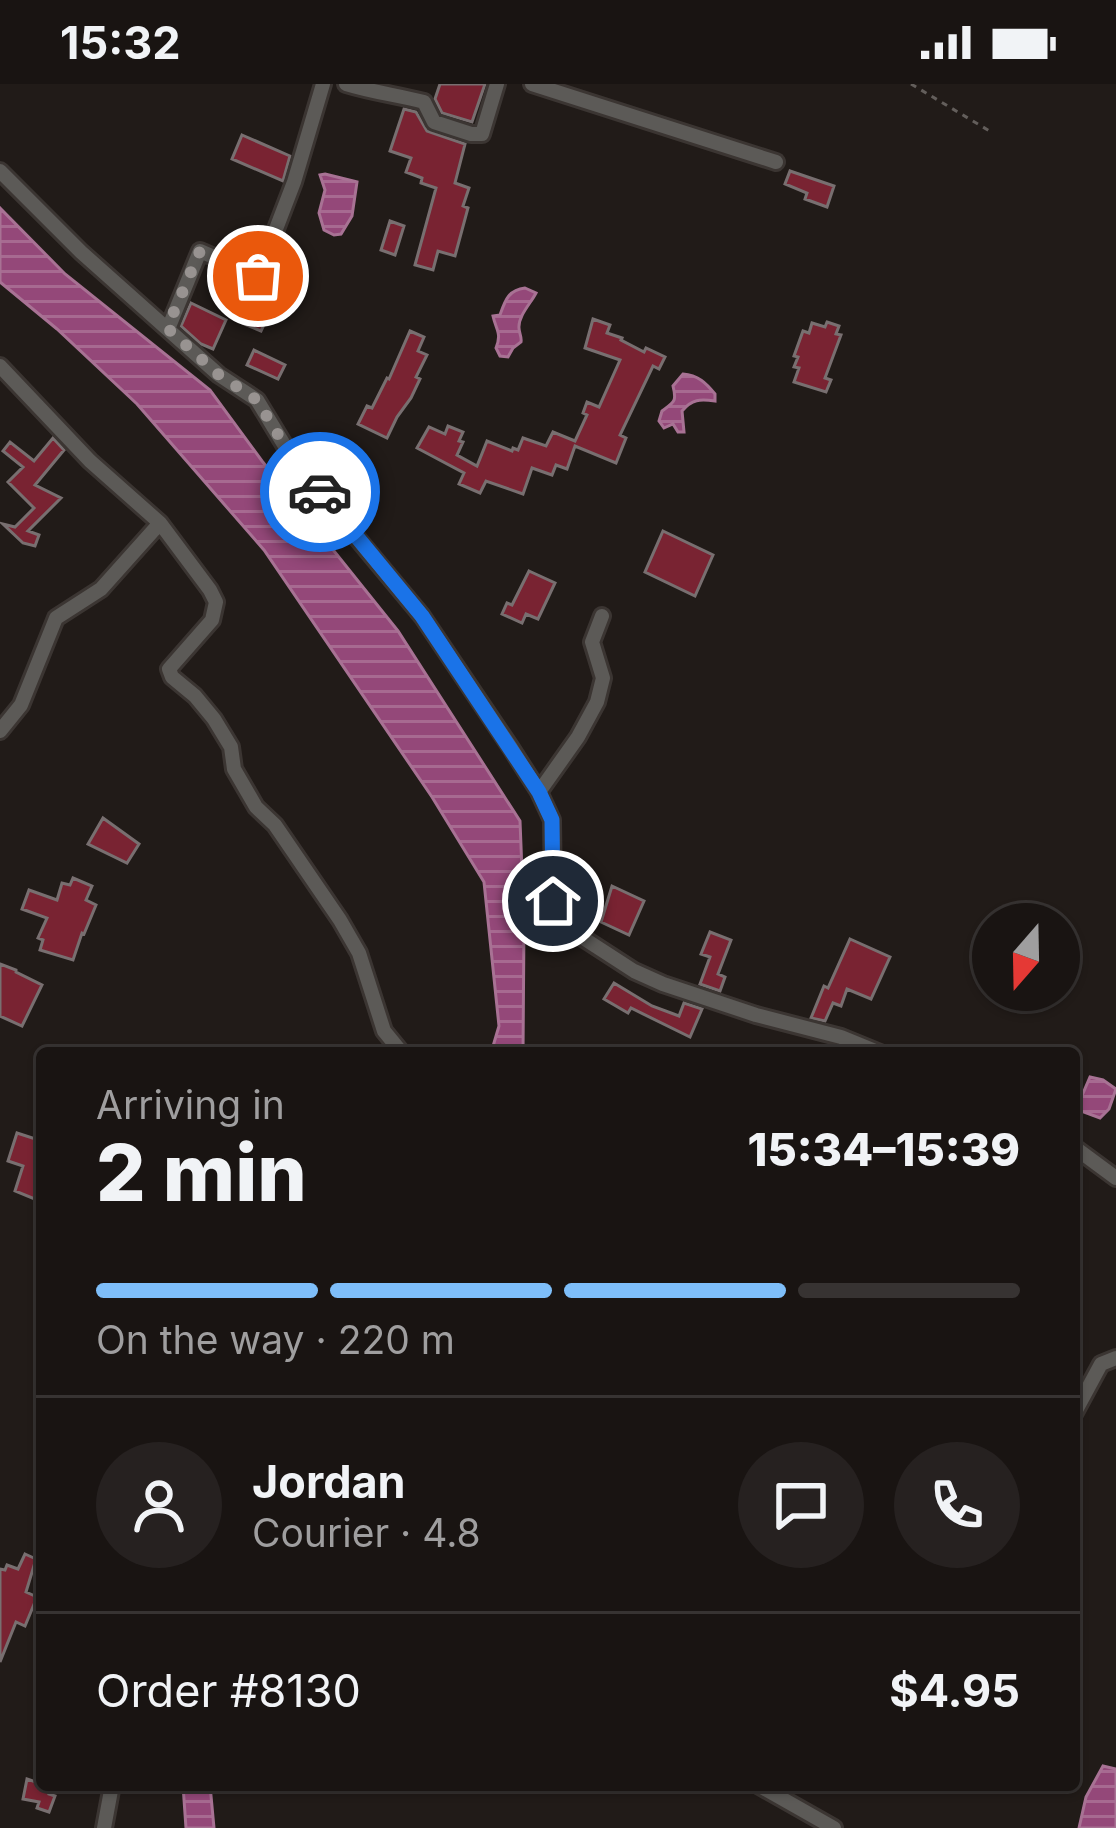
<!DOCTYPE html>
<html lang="en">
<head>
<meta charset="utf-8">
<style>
  body { margin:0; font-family:Inter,sans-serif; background:#262120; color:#f1f3f6; height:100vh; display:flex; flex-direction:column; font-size:45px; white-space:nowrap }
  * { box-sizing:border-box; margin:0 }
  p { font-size:39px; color:#9f9e9f }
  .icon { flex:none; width:66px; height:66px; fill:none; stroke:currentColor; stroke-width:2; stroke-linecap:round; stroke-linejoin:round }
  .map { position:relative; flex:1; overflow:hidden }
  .side { position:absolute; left:36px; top:963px; width:1044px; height:744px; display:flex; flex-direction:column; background:#191412; border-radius:12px; box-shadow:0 3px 9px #0004,0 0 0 3px #373332 }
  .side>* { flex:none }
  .needle { width:78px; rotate:200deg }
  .controls { position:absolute; left:972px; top:819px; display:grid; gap:24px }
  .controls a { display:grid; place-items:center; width:108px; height:108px; border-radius:50%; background:#191412; box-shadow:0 3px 9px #0004,0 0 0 3px #373332; font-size:60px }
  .pin { position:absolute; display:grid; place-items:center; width:102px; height:102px; color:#fff; margin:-51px; border:6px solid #fff; border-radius:50%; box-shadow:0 3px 12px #0007 }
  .courier { position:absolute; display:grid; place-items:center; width:120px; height:120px; margin:-60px; border:9px solid #1a73e8; border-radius:50%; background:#fff; color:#222; box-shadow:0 3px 15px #0007 }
  .headline em { font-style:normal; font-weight:800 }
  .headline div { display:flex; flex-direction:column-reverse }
  .headline { display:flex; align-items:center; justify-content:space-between; height:204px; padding:0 60px }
  h1 { font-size:78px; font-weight:800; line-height:90px }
  .bar { display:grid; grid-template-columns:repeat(4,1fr); gap:18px 12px; align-content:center; height:144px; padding:0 60px }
  .bar i { height:15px; border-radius:9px; background:#373332 }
  .bar .current { background:#7ebef9 }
  .bar p { grid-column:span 4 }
  .line { display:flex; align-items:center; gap:30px; padding:0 60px; border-top:3px solid #373332 }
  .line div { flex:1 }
  .round { display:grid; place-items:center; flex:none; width:126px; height:126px; border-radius:63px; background:#262120 }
  .status { display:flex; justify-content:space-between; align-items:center; height:84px; padding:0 60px; background:#191412; direction:ltr }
  .status svg { height:33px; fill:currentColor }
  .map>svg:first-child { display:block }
  .water { fill:url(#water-rules); stroke:#a87294; stroke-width:3 }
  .building { fill:#792332; stroke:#786f70; stroke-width:3 }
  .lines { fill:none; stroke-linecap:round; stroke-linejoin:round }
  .minor-casing { stroke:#3b3532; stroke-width:20 }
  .path { stroke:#635e5b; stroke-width:3; stroke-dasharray:6 6; stroke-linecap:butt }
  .minor { stroke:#5c5a57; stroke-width:14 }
  .done { stroke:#989391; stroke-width:12; stroke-dasharray:0 21.6 }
  .route { stroke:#1a73e8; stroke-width:15 }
</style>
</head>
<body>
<div class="status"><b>15:32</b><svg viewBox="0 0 49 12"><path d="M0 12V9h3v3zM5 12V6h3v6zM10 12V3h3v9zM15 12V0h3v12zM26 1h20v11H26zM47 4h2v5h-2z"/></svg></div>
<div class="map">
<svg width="1116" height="1744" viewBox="0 0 1116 1744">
  <defs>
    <pattern id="water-rules" width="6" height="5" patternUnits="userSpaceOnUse" patternTransform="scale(3)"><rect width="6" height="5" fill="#944879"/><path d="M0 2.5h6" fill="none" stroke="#a76a91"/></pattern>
  </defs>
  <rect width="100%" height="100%" fill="#211b18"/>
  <path class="water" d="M325,90L357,98L352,132L341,150L334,151L324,146L319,129L325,106L320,91Z
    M0,124L65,190L210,306L262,377L398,547L520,737L524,838L523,969H491L499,942L484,798L432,713L264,466L137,320L57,245L0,198Z
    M525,204L536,209C531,219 518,232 519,244C519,249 522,253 521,258L513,264L508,273L500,272L496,264C502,249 496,246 493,232L500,231C505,217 508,206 525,204Z
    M683,290C698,291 706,299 715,310V317C700,315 692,315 682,327L684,348H678L673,340L664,344L659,337L662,327C674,318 677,318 673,302Z
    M1090,993L1103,996L1116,1005L1109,1025L1100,1034L1081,1027V1014Z
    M1103,1682L1116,1685V1744H1079L1086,1713Z
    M183,1701H210L214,1744H186Z"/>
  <path class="building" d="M440,0H485L472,38L442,29L435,15Z
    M404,25L416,28L427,47L465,60L455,99L469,104L463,122L468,124L455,172L438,167L433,186L415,181L436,104L421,99L422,94L406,88L411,74L390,67Z
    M242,51L290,72L283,97L232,75Z
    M790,87L834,102L827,123L805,115L807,109L785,100Z
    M390,137L404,142L395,171L381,166Z
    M258,211L274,219L261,247L244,240Z
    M191,219L226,236L213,265L201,260L181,242Z
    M593,235L610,241L607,249L622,254L621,256L644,268L646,264L665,273L659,285L653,282L620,351L626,354L616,379L575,362L567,385L556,381L552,391L532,384L523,410L486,397L480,409L459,400L464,389L417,364L429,343L445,350L448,342L463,348L459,357L463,358L457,371L477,382L487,357L512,367L513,364L518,366L523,354L546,362L553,348L575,357L587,331L583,329L587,318L599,323L620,276L585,264Z
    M827,238L839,242L836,250L841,251L825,294L831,296L826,308L794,298L799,284L794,283L798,273L794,272L803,247L809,249L812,239L825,243Z
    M410,247L424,253L418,267L427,271L416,293L420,295L411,314L397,333L387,354L358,340L367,322L372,324L387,294L389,295Z
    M254,266L285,281L278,295L247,281Z
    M53,354L64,366L35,401L61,414L28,447L39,451L35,462L23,459L3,440L15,443L34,424L8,398L23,383L3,367L10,358L34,377Z
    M663,447L713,471L695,512L645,488Z
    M529,487L555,499L538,535L526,530L522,539L502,530L507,519L512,521Z
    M103,734L139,760L127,779L88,760Z
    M73,794L92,802L86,816L96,821L84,850L82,849L73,876L40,866L43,856L38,854L47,834L22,825L29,806L57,816L62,799L70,801Z
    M612,802L644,817L629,851L601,838Z
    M710,848L731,856L718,890L725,893L720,907L700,900L710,873L701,870Z
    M850,855L890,873L871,915L847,905L841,922L833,919L825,937L811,934L824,902L828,904Z
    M0,880L16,886V888L42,901L22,942L0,932Z
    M614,899L652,922L679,932L684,919L702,925L690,953L631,924L628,929L604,915Z
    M17,1049L42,1057V1118L15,1107L23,1082L8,1077Z
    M25,1470L36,1475L26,1508L37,1513L25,1542L16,1538L0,1578V1485L5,1486L7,1481L18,1485Z
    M27,1695L51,1703L49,1710L55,1712L49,1728L37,1724L39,1718L23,1715Z"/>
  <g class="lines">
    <defs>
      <path id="minor" d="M346,0C372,8 397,11 424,18L434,38L471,50H482L497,0
        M532,0L776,78
        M0,87L81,168L219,291L257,316L297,382L422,532L511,664L539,708L552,736L553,817L563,841L634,887L663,900L756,931L841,953L880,969
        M168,245L200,167L258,192L294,98L323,0
        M0,282L90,377L160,439L210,506L216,518L212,536L169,585L172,593L195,612L214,635L231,663L234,685L256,723L275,741L340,836L359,869L384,947L402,969
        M0,647L21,621L56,534L101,505L160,439
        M539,708L578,653L597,618L603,594L592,558L602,532
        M1074,1063L1116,1094
        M1074,1330L1101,1280L1116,1274
        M758,1701L834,1744
        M104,1744L112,1701"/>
    </defs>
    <use href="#minor" class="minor-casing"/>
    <path class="path" d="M911,0L993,49"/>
    <use href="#minor" class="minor"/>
  </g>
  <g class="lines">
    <path class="done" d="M258,192L200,167L167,244L219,291L257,316L297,382L320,408"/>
    <path class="route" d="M320,408L422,532L539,708L552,736L553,817"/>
  </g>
</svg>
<div class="controls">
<a><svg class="needle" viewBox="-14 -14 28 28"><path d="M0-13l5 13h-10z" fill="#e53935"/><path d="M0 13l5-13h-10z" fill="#9f9e9f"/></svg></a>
</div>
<div class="pin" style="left:258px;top:192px;background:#ea580c"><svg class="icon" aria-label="bag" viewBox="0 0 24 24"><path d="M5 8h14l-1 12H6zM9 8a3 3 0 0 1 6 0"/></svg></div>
<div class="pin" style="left:553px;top:817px;background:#1f2937"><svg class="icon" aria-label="home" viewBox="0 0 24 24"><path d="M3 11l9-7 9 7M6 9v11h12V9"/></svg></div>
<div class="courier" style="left:320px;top:408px"><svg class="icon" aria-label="car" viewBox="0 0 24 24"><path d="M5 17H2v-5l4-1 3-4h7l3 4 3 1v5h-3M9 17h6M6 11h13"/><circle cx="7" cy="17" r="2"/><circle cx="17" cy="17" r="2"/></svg></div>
<section class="side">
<div class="headline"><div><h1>2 min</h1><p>Arriving in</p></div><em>15:34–15:39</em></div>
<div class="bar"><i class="current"></i><i class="current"></i><i class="current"></i><i></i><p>On the way · 220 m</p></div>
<div class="line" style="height:216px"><a class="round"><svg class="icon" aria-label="person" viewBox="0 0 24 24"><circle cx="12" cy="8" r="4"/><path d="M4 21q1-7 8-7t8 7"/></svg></a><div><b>Jordan</b><p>Courier · 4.8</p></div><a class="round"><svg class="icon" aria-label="chat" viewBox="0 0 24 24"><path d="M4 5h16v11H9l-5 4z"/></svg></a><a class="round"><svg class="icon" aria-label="phone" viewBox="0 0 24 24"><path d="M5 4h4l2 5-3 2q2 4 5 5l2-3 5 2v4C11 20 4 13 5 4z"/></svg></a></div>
<div class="line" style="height:156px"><div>Order #8130</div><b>$4.95</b></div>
</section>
</div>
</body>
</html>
